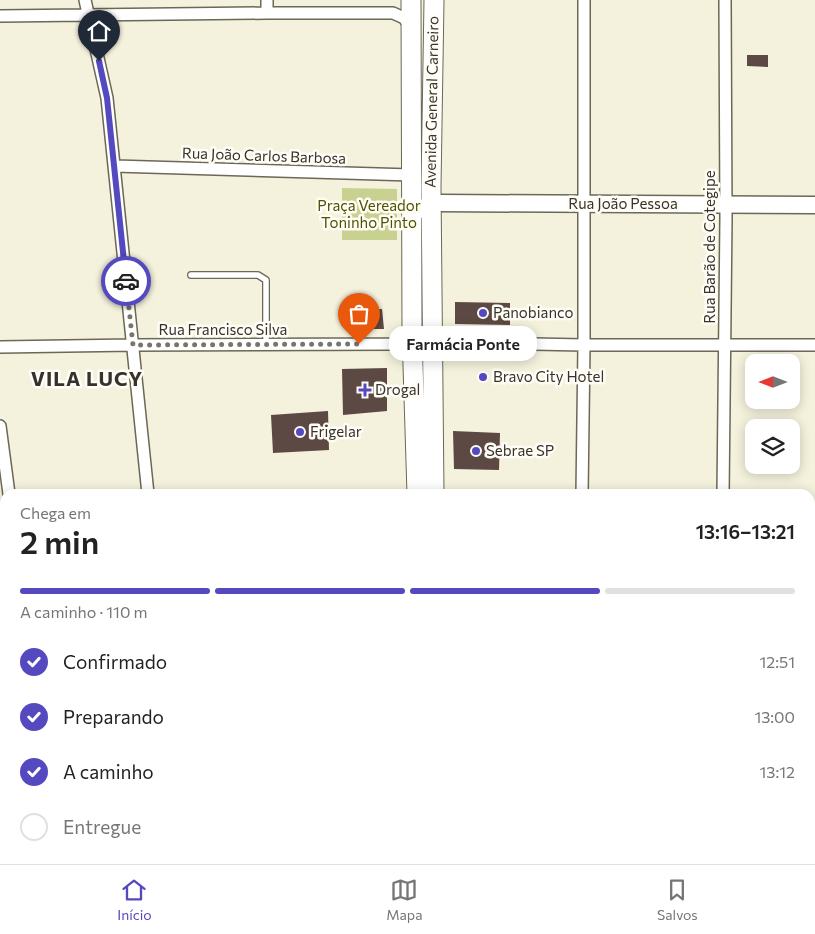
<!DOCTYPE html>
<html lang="pt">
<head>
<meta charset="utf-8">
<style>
  body { margin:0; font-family:Commissioner,sans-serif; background:#f6f6f6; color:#222; height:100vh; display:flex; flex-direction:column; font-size:19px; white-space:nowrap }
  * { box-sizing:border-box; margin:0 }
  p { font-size:16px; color:#767676 }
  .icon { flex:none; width:28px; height:28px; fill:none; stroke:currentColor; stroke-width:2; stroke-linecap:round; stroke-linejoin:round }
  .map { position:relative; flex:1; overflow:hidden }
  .details { position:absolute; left:0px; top:489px; width:815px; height:376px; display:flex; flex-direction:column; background:#fff; border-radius:15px 15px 0 0; box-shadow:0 2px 12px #0003 }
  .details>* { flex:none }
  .needle { width:32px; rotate:270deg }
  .fabs { position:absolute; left:745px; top:354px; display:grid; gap:10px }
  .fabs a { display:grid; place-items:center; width:55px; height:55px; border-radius:10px; background:#fff; box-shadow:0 2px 12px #0003; font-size:25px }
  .pin { position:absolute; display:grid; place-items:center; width:42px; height:42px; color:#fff; margin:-51px -21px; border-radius:50% 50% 50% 0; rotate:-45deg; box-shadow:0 0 5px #0007 }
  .pin .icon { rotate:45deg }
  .courier { position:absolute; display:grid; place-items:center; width:50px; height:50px; margin:-25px; border:4px solid #5549c0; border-radius:50%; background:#fff; color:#222; box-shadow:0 1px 6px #0007 }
  .bubble { position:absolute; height:35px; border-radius:15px; background:#fff; box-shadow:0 2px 12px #0003; font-size:16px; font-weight:600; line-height:35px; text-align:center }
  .head em { font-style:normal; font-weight:600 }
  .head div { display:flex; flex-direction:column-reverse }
  .head { display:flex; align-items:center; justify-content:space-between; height:85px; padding:0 20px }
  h1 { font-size:32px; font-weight:600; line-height:38px }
  .bar { display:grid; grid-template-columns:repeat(4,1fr); gap:8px 5px; align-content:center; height:60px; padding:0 20px }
  .bar i { height:6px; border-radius:4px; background:#e0e0e0 }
  .bar .active { background:#5549c0 }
  .bar p { grid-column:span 4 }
  ol { padding:0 20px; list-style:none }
  li { display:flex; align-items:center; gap:15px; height:55px }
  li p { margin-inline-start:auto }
  li .icon { padding:5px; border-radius:50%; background:#5549c0; color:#fff; stroke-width:4 }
  li:last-child { color:#767676 }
  li i { width:28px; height:28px; border:2px solid #e0e0e0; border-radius:50% }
  .tab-bar { display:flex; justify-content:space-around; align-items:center; height:70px; border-top:1px solid #e0e0e0; background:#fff; font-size:14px; color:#767676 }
  .tab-bar a { display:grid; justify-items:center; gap:2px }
  .tab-bar .active { color:#5549c0 }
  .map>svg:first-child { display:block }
  .built { fill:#ebe6ca }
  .green { fill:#c8d18f }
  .building { fill:#5c4943 }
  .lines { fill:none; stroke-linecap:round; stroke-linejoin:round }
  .service-casing { stroke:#6b6856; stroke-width:8 }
  .minor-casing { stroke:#6b6856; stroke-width:14 }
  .tertiary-casing { stroke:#6b6856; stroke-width:18 }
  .secondary-casing { stroke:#6b6856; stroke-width:19 }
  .primary-casing { stroke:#6b6856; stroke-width:21 }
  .service { stroke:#fff; stroke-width:5.5 }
  .minor { stroke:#fff; stroke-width:11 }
  .tertiary { stroke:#fff; stroke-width:15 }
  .secondary { stroke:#fff; stroke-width:16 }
  .primary { stroke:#fff; stroke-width:19 }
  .done { stroke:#787669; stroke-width:5; stroke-dasharray:0 9 }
  .route { stroke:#5549c0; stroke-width:6 }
  .poi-dot { fill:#5549c0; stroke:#fffdf5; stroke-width:2 }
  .labels { text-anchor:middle; stroke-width:5; stroke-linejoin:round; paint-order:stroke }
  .street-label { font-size:15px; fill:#35332b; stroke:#fffdf5 }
  .park-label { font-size:15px; fill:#4d5301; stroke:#fffdf5 }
  .poi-label { font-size:15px; fill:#35332b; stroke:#fffdf5; text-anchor:start }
  .district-label { font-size:20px; font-weight:bold; letter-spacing:1px; fill:#35332b; stroke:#fffdf5 }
</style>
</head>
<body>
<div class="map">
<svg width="815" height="864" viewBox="0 0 815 864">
  <rect width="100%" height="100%" fill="#f4f1dc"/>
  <path class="built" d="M5,638V816L0,818V639Z"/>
  <path class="green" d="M342,188L397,189V240H342Z"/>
  <path class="building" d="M747,55H768V67L747,66Z
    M455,302L510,303V325L455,324Z
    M382,309L384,329H345L344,310Z
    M387,368V411L343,415L342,369Z
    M328,411L329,450L273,453L271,415Z
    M453,431L500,433L499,470L454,469Z"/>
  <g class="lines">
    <defs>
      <path id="service" d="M191,275H258L266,280V344"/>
      <path id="minor" d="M85,0L107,98L148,494
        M267,13V0
        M0,16L267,13H393L404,18L410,26
        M115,166L411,175
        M431,342L584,345H815
        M0,347L133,345L396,344L405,340L412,333
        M0,426L9,494
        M582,494L584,345V0
        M723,494L726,218L725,0
        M810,802H815
        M585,860L586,864
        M719,864V860"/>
      <path id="tertiary" d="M0,518H5"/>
      <path id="secondary" d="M420,210L431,203H439L815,205
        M810,662H815"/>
      <path id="primary" d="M411,0L412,333L417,494
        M434,494L431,187L434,0
        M461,860L462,864
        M483,860L485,864"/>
    </defs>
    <use href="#service" class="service-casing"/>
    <use href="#minor" class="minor-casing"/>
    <use href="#tertiary" class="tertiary-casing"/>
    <use href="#secondary" class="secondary-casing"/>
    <use href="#primary" class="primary-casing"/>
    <use href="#service" class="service"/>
    <use href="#minor" class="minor"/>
    <use href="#tertiary" class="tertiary"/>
    <use href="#secondary" class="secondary"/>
    <use href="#primary" class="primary"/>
  </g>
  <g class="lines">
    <path class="done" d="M126,281L133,345L359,344"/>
    <path class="route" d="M99,61L107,98L126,281"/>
  </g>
  <g class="poi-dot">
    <circle cx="483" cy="313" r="5"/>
    <circle cx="483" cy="377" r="5"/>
    <path d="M362.5 382.5h5v5h5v5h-5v5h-5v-5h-5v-5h5z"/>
    <circle cx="300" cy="432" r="5"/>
    <circle cx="476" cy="451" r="5"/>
  </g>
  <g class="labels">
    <g class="street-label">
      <text transform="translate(432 102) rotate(-89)" y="5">Avenida General Carneiro</text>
      <text transform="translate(264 156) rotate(2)" y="5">Rua João Carlos Barbosa</text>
      <text x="623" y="209">Rua João Pessoa</text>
      <text transform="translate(710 247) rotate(-90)" y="5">Rua Barão de Cotegipe</text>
      <text x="223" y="335">Rua Francisco Silva</text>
    </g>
    <g class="park-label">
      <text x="369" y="211">Praça Vereador<tspan x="369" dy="17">Toninho Pinto</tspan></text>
    </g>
    <g class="poi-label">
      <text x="493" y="318">Panobianco</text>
      <text x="493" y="382">Bravo City Hotel</text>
      <text x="375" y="395">Drogal</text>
      <text x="310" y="437">Frigelar</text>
      <text x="486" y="456">Sebrae SP</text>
    </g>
    <g class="district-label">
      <text x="87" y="386">VILA LUCY</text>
    </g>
  </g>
</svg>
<div class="fabs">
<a><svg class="needle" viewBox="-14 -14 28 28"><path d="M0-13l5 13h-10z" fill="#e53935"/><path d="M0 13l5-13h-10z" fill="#767676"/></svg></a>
<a><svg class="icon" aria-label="layers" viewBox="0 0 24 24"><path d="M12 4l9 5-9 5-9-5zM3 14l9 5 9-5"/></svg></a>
</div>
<div class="pin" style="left:359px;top:344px;background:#ea580c"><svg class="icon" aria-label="bag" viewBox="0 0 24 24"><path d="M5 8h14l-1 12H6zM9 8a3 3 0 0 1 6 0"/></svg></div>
<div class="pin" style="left:99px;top:61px;background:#1f2937"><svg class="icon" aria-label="home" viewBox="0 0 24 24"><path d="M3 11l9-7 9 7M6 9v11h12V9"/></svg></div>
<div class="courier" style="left:126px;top:281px"><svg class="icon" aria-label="car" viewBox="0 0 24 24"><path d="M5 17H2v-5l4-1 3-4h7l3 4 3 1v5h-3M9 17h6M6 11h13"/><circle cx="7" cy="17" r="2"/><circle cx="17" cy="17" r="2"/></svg></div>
<div class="bubble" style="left:389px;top:326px;width:148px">Farmácia Ponte</div>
<section class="details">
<div class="head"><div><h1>2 min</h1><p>Chega em</p></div><em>13:16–13:21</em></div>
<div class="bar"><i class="active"></i><i class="active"></i><i class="active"></i><i></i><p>A caminho · 110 m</p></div>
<ol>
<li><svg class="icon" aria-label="check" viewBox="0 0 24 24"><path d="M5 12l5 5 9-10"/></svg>Confirmado<p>12:51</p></li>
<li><svg class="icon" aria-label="check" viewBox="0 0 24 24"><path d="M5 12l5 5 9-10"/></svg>Preparando<p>13:00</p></li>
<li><svg class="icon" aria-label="check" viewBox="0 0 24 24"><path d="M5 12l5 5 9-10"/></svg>A caminho<p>13:12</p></li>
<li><i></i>Entregue</li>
</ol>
</section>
</div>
<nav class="tab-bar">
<a class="active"><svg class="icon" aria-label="home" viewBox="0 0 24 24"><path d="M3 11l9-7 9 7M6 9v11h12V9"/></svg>Início</a>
<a><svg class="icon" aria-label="map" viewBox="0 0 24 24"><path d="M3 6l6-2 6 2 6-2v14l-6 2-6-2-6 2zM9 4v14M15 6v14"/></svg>Mapa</a>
<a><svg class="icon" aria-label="saved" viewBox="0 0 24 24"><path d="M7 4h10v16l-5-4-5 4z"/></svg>Salvos</a>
</nav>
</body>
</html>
